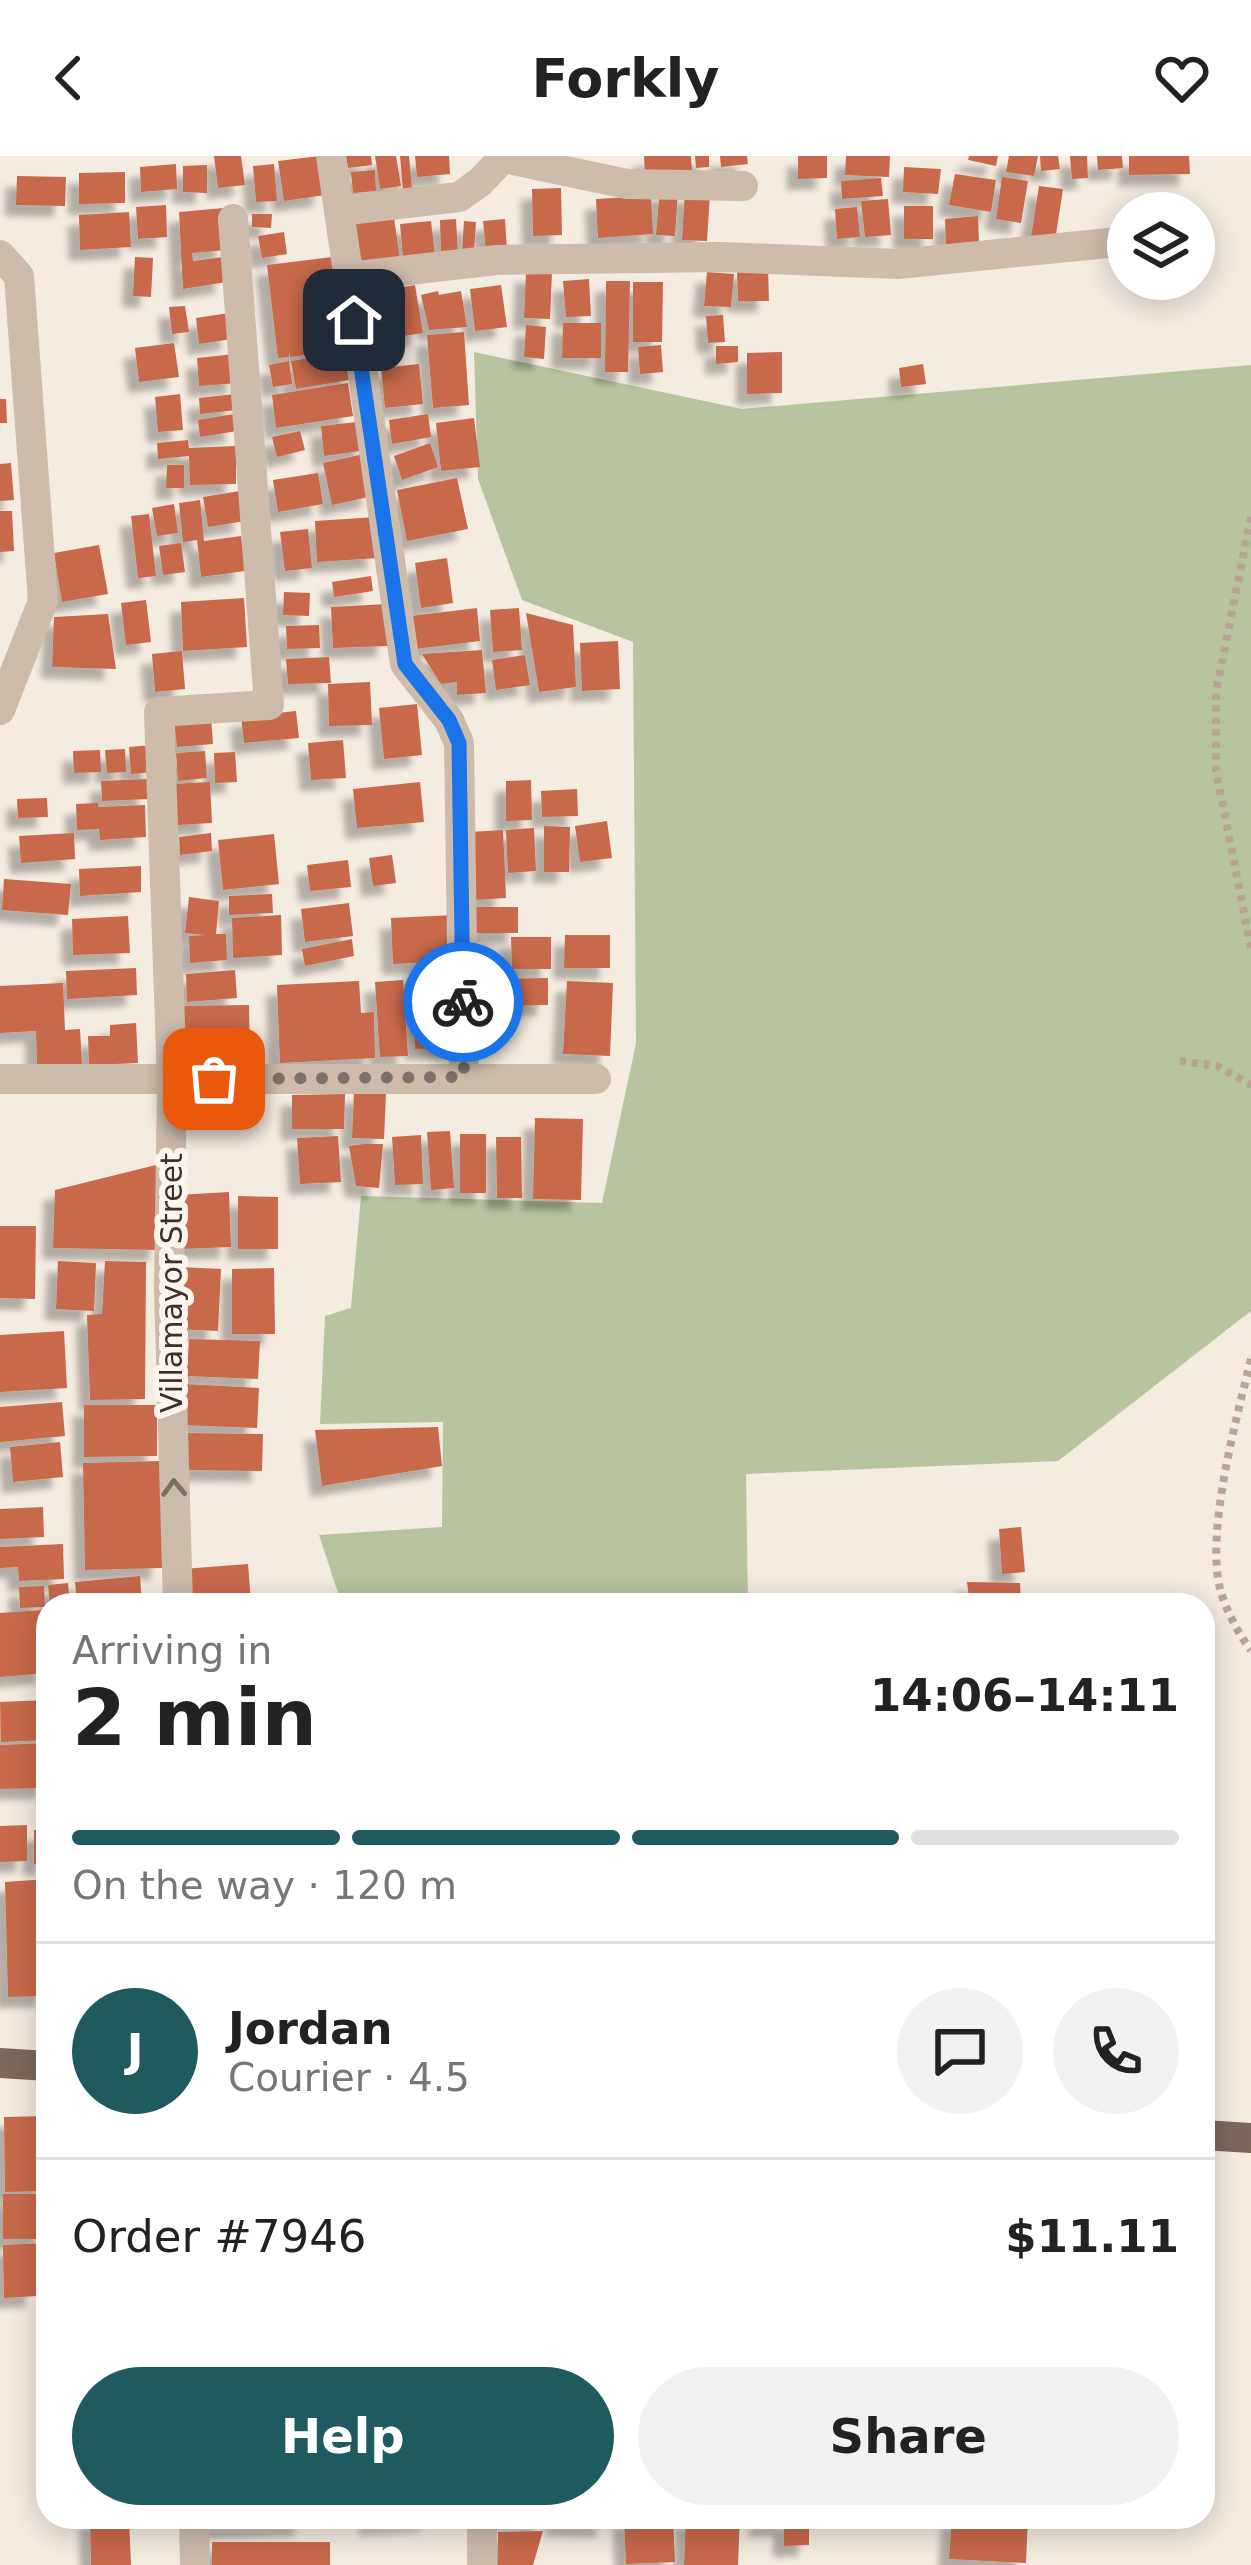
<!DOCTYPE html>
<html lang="en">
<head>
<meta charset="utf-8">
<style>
  body { margin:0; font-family:"DejaVu Sans",sans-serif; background:#f2f2f2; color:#222; height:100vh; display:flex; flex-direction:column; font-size:45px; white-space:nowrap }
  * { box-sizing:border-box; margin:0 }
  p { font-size:39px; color:#767676 }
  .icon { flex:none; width:66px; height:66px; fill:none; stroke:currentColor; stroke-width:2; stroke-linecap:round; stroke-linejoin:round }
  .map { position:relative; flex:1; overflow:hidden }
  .panel { position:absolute; left:36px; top:1437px; width:1179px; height:936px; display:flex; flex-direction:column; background:#fff; border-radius:36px; box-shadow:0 6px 30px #0003 }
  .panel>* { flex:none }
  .buttons { position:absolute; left:1107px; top:36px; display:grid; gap:24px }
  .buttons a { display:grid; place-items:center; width:108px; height:108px; border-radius:50%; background:#fff; box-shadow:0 6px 30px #0003; font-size:60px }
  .pin { position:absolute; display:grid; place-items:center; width:102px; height:102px; color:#fff; margin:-51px; border-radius:24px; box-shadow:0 6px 18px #0006 }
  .courier { position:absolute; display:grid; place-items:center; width:120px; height:120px; margin:-60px; border:9px solid #1a73e8; border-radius:50%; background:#fff; color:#222; box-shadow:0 3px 15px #0007 }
  .head em { font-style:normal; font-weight:800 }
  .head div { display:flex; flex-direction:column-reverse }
  .head { display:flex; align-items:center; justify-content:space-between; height:204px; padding:0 36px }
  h1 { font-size:78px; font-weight:800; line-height:90px }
  .bar { display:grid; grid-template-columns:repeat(4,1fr); gap:18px 12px; align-content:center; height:144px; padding:0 36px }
  .bar i { height:15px; border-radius:9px; background:#e0e0e0 }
  .bar .current { background:#1f5a5e }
  .bar p { grid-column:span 4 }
  .line { display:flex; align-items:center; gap:30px; padding:0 36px; border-top:3px solid #e0e0e0 }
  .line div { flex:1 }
  .round { display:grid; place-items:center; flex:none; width:126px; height:126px; border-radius:63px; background:#f2f2f2 }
  .action { display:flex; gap:24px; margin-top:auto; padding:24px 36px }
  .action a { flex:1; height:138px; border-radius:72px; background:#1f5a5e; color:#fff; font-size:48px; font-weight:800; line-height:138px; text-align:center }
  .action a+a { background:#f2f2f2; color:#222 }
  header { display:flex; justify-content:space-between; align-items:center; height:156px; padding:0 36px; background:#fff; font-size:54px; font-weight:800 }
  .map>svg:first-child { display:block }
  .green { fill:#b8c4a0 }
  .building { fill:#c8694b; filter:url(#shadow) }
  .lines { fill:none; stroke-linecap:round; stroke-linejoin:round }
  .path { stroke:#b9a596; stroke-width:8; stroke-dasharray:6 6; stroke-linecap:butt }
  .minor { stroke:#cdbbac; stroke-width:30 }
  .major { stroke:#7d675c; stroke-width:30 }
  .oneway { stroke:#7d6f65 }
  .done { stroke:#7c716b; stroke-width:12; stroke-dasharray:0 21.6 }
  .route { stroke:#1a73e8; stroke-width:15 }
  .labels { text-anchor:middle; stroke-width:12; stroke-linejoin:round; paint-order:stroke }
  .street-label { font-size:30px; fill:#3b302b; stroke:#fbf5ee }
</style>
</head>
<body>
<header><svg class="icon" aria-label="back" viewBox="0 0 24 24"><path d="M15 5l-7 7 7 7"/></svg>Forkly<svg class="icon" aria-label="heart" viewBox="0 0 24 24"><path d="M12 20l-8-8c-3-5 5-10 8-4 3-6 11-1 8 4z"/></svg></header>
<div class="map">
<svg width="1251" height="2409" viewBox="0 0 1251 2409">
  <defs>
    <filter id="shadow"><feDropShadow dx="-11" dy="11" stdDeviation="3" flood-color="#0004"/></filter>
  </defs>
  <rect width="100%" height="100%" fill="#f4ebe1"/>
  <path class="green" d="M474,196L742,253L1251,209V1155L1058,1305L746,1318L748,1449H501L500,1441L341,1446L319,1379L442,1371L443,1266L320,1268L325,1160L351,1152L361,1040L602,1047L636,887L633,486L522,444L478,323Z"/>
  <path class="building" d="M214,0H241L245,29L218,32Z
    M320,0L325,39L284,45L278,5Z
    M346,0H371L372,9L348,12Z
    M375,0H396L401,30L380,33Z
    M400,0H409L412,33L403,35Z
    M415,0H449L450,18L417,21Z
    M644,0H691L692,15L645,17Z
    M695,0H709V11L696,12Z
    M720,0H747L748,8L721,11Z
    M798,0H827V22L798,23Z
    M846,0H890L889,21L845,19Z
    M969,0H998L996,10L968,4Z
    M1009,0H1038L1034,20L1006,16Z
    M1040,0H1058L1060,13L1041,15Z
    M1070,0H1087L1088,22L1072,23Z
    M1097,0H1122L1123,12L1098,14Z
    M1129,0H1189L1190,18L1129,19Z
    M176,8L177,33L141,36L140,11Z
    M274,8L277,45L256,46L253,10Z
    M207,9V37L183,36V10Z
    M904,11L941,13L938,38L903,36Z
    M375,14L376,35L353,37L351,16Z
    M125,16V47L79,48V17Z
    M955,18L996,24L991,56L949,49Z
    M17,20L66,21L65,50L16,49Z
    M1002,21L1028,25L1021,67L996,63Z
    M881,22L883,40L842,43L841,25Z
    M1039,30L1063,33L1055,85L1031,81Z
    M561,32L562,79L533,80L532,33Z
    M660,33L678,35L675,80L656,79Z
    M685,35L710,37L707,85L682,84Z
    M651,40L653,78L598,82L596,43Z
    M888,43L891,79L865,81L861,45Z
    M166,49L167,81L138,83L136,51Z
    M904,50H933V83H904Z
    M857,51L860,81L837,83L835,53Z
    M224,52L227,94L192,97L193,105L223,101L226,126L183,133L179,56Z
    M129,56L131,91L80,94L79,59Z
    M252,58H272L271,72L252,71Z
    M978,60L979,88L946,91L945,63Z
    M394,61L400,104L357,110L351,67Z
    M456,63L458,100H441L440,64Z
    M505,63L507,94L486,95L483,65Z
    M431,65L435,99L403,102L400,68Z
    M464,65L476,66L474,95H462Z
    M284,76L287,98L262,102L258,80Z
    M135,101L153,102L151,141L133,140Z
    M332,101L344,194L290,201L289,194V201L278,202L267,109Z
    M768,112L769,145H738L737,113Z
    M526,116H552L550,163L524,162Z
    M707,116L734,118L731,151L704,150Z
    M589,123L591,160L566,161L563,125Z
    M606,125H630L628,216H605Z
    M633,126H663L662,186H633Z
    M391,129V133L415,129L423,177L398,181L397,172L374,175L368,133Z
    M501,129L507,171L475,175L470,133Z
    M438,135L439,139L461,135L467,171L429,174L421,139Z
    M185,150L189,176L172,178L169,151Z
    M229,157L232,183L199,188L196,162Z
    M723,159L725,186L708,187L706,160Z
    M563,167H601V202H562Z
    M526,169L546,171L544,203L524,201Z
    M464,176L469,249L433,252L427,179Z
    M174,187L179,221L139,226L135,192Z
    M661,189L663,216L640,218L638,191Z
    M716,190H738V206L716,208Z
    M350,195L355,223L296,233L291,205L316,201L320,217L318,200Z
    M782,196V237L747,238V197Z
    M235,198L238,227L199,230L197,202Z
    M289,205L292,228L273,231L269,209Z
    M419,208L423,248L385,252L381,212Z
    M923,208L926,228L901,231L899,212Z
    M348,227L353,260L276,272L272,239Z
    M180,238L183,274L158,276L155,241Z
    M235,238L237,254L200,258L199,242Z
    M0,243H6L7,267H0Z
    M234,258L237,275L200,281L198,264Z
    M428,258L431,281L392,288L389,264Z
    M474,262L480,311L441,315L436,267Z
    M365,265L368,294L324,300L321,270Z
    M300,275L305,294L277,301L272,281Z
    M188,284L189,292L236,290V328L190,329L189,300L158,303L157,287Z
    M430,287L438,311L402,324L394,300Z
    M364,298L373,340L332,349L323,307Z
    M11,307L14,344L0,345V308Z
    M167,309H184V332H166Z
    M318,317L323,348L278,356L273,324Z
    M457,322L468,373L407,385L397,334Z
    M240,335L245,365L208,371L203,341Z
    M200,344L204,385L241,380L245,415L201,421L197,384L183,386L179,347Z
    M174,348L178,377L157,380L152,352Z
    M0,355H12L14,395L0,396Z
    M149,358L156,420L138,422L131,360Z
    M376,361L378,402L317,406L315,365Z
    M308,373L312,412L285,415L280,376Z
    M181,387L185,416L163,419L159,390Z
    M99,389L108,438L62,446L54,397Z
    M447,402L453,447L421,452L415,407Z
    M371,420L373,435L334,441L332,426Z
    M284,436L310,437L309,460L283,459Z
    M244,442L247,491L183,495L181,446Z
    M146,444L151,486L126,489L121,447Z
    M387,448L388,490L333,492L331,451Z
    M477,452L480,485L415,493L411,460Z
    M519,452L522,494L493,496L490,454Z
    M526,457L573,469L576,531L539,536Z
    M108,458L116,513L52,511L54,461Z
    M319,469L320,492L287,493L286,470Z
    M618,485L620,533L582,535L580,487Z
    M482,494L486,537L457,539V526L441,528L422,498Z
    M182,495L185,533L155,536L152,498Z
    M525,499L530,529L496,534L492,504Z
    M329,501L331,527L288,528L286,503Z
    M370,526L372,569L329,570L328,528Z
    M417,548L422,599L384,603L379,552Z
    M296,555L299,582L244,587L241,561Z
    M211,560L213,588L177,591L174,564Z
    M343,584L346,622L311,624L308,587Z
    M152,589L154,616L131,618L129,591Z
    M125,593L126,616L107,617L105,594Z
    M100,594L101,616L74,617L73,595Z
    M205,595L207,622L178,625L176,597Z
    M235,596L237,626L215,627L214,597Z
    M148,623L149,643L102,645L101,625Z
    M531,624L532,664L506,665V625Z
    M210,626L212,667L177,669L174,628Z
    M420,626L424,666L357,672L353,633Z
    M577,633L578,660L542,661L541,635Z
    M47,642L48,661L18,662L17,643Z
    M98,647V651L145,649L146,681L100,684L99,673L77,674L76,648Z
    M607,665L612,702L580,706L575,670Z
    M544,670L570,671L569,716H544Z
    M534,672L536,715L508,717L506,674Z
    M503,674L506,742L474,744L470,676Z
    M74,677L75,703L21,707L19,680Z
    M211,677L212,695L180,699L179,681Z
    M274,678L279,728L223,734L218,684Z
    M392,699L396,727L373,730L369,702Z
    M348,704L351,731L310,735L307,709Z
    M141,710V736L80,740L79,713Z
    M4,723L71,728L68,759L2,754Z
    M272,738L273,757L229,759V740Z
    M189,741L219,745L216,778H226L227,804L190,807L189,780L205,779L185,777Z
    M349,747L353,780L305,786L301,753Z
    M473,751H518V777H472Z
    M281,759L282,799L233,802L232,762Z
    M455,759L457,805L393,808L391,762Z
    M128,760L130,797L73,799L72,763Z
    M565,779H610V812H564Z
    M511,781H551V813H512Z
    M352,783L354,800L305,810L302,793Z
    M136,812L137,839L67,843L66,815Z
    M451,813L454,892L415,893L412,815Z
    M235,814L237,842L187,846L186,818Z
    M548,822V849L499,850L498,823Z
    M403,824L408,900L380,901L375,826Z
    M359,825L361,857L374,856L375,902L280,907L277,829Z
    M567,825L613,827L610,900L563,898Z
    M63,827L65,874L80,873L82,908L37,910L36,875L0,877V830Z
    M249,849L250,899L183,901L181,850Z
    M136,867L138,907L89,909L88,880H110V869Z
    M354,936L386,937L384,983L352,982Z
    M345,938L344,973H292V939Z
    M535,962L583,963L581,1044L533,1043Z
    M450,975L454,1032L431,1034L427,976Z
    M460,978H486V1037H460Z
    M421,979L423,1028L395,1029L392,981Z
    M338,980L341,1026L300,1028L297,982Z
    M496,981H521L522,1042H497Z
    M364,988H383L379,1032L356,1030L349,990Z
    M164,1007L160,1094L53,1092L55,1034Z
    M229,1036L231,1091L180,1093L178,1039Z
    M238,1040L278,1041V1093H238Z
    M0,1070H36L35,1143L0,1142Z
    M58,1105L96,1107L94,1155L56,1153Z
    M105,1105L146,1106L145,1243L90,1244L87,1159L102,1158Z
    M180,1111L221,1113L218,1175L177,1173Z
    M274,1112L275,1178H232V1113Z
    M64,1175L67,1232L0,1236V1179Z
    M189,1183L260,1185L258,1223L187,1220Z
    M184,1228L259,1232L257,1272L182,1269Z
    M62,1246L65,1280L0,1286V1251Z
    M84,1249H157V1300L84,1301Z
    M438,1271L442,1310L322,1330L315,1274Z
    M182,1277L263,1278L262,1315L181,1314Z
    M60,1286L63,1321L13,1326L10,1291Z
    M161,1305L162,1412L85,1414L83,1307Z
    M43,1351L44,1381L0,1383V1353Z
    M1021,1371L1025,1416L1002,1418L999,1373Z
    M63,1388L64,1423L19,1425L18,1411L0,1412V1391Z
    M248,1408L251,1447L186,1449L183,1413Z
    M140,1420L142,1449H77L75,1426Z
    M967,1426L1020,1427L1021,1449H970Z
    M68,1427L70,1449H50L48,1429Z
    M44,1430L45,1451L20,1452L19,1431Z
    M43,1454L48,1517L0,1521V1457Z
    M48,1544V1584L1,1586L0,1546Z
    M48,1587V1632L0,1633V1589Z
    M27,1669V1705L0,1706V1670Z
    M34,1674H48V1708H34Z
    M48,1723V1840L8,1841L5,1726Z
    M48,1960V2035L5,2036L4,1961Z
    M3,2038H47L46,2083H3Z
    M48,2087V2122H36L37,2140L4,2142L3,2089Z
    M90,2361H129L131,2409H91Z
    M214,2361H306V2369L214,2372Z
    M370,2361H431V2365L370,2368Z
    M505,2361H545L544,2367L505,2366Z
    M556,2361H607V2370L556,2369Z
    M624,2361H673L675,2406L626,2408Z
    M686,2361H740L738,2409H684Z
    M760,2361H809V2389L784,2390V2369L760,2370Z
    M952,2361H1028L1026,2407L949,2403Z
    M543,2375L533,2409H498V2376Z
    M212,2386H330V2409H212Z"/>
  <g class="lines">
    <path class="path" d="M1251,361L1216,536V615L1251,792
      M1180,905L1217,910L1251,929
      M1251,1203C1237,1261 1204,1379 1221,1436C1226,1454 1239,1479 1251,1494"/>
    <path class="minor" d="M331,0L405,508L449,564L459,587L464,921
      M504,2L627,28L743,30
      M339,55L459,41L480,26L505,0
      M0,99L19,120L43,445L0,554
      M348,121L496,104L721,101L898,108L1128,85
      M0,923H596
      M178,1449L169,1132L172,924L159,556L269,549L233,63
      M194,2361L195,2409
      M482,2361V2409"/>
    <path class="major" d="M0,1907L48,1910
      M1203,1979L1251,1982"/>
  </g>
  <defs><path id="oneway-chevron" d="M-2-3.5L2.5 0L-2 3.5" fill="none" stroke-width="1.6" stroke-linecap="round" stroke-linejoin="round" transform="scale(3)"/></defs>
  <use class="oneway" href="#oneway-chevron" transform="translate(174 1332) rotate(-92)"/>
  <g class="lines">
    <path class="done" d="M214,923L464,921L463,846"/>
    <path class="route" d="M354,164L405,508L449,564L459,587L463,846"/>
  </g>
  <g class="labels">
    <g class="street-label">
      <text transform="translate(172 1127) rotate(-90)" y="10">Villamayor Street</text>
    </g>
  </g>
</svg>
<div class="buttons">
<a><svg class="icon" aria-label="layers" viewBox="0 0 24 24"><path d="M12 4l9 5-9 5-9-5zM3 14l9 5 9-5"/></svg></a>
</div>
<div class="pin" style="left:214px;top:923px;background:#ea580c"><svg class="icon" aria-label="bag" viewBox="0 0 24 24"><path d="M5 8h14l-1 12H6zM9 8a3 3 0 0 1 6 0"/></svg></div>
<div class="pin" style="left:354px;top:164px;background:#1f2937"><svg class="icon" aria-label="home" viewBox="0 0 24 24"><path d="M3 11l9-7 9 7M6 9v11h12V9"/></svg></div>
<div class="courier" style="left:463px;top:846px"><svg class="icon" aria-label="bike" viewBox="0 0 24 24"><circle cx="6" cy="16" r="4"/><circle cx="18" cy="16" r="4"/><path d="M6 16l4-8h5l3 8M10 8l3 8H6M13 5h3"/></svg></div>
<section class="panel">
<div class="head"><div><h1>2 min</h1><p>Arriving in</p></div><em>14:06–14:11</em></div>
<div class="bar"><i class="current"></i><i class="current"></i><i class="current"></i><i></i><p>On the way · 120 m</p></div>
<div class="line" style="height:216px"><b class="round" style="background:#1f5a5e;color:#fff">J</b><div><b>Jordan</b><p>Courier · 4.5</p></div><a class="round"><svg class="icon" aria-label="chat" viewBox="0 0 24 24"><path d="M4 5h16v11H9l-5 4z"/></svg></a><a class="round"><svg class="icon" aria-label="phone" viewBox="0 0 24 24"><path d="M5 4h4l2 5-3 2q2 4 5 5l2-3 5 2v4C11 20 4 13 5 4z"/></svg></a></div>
<div class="line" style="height:156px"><div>Order #7946</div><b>$11.11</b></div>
<div class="action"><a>Help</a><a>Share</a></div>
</section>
</div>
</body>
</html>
